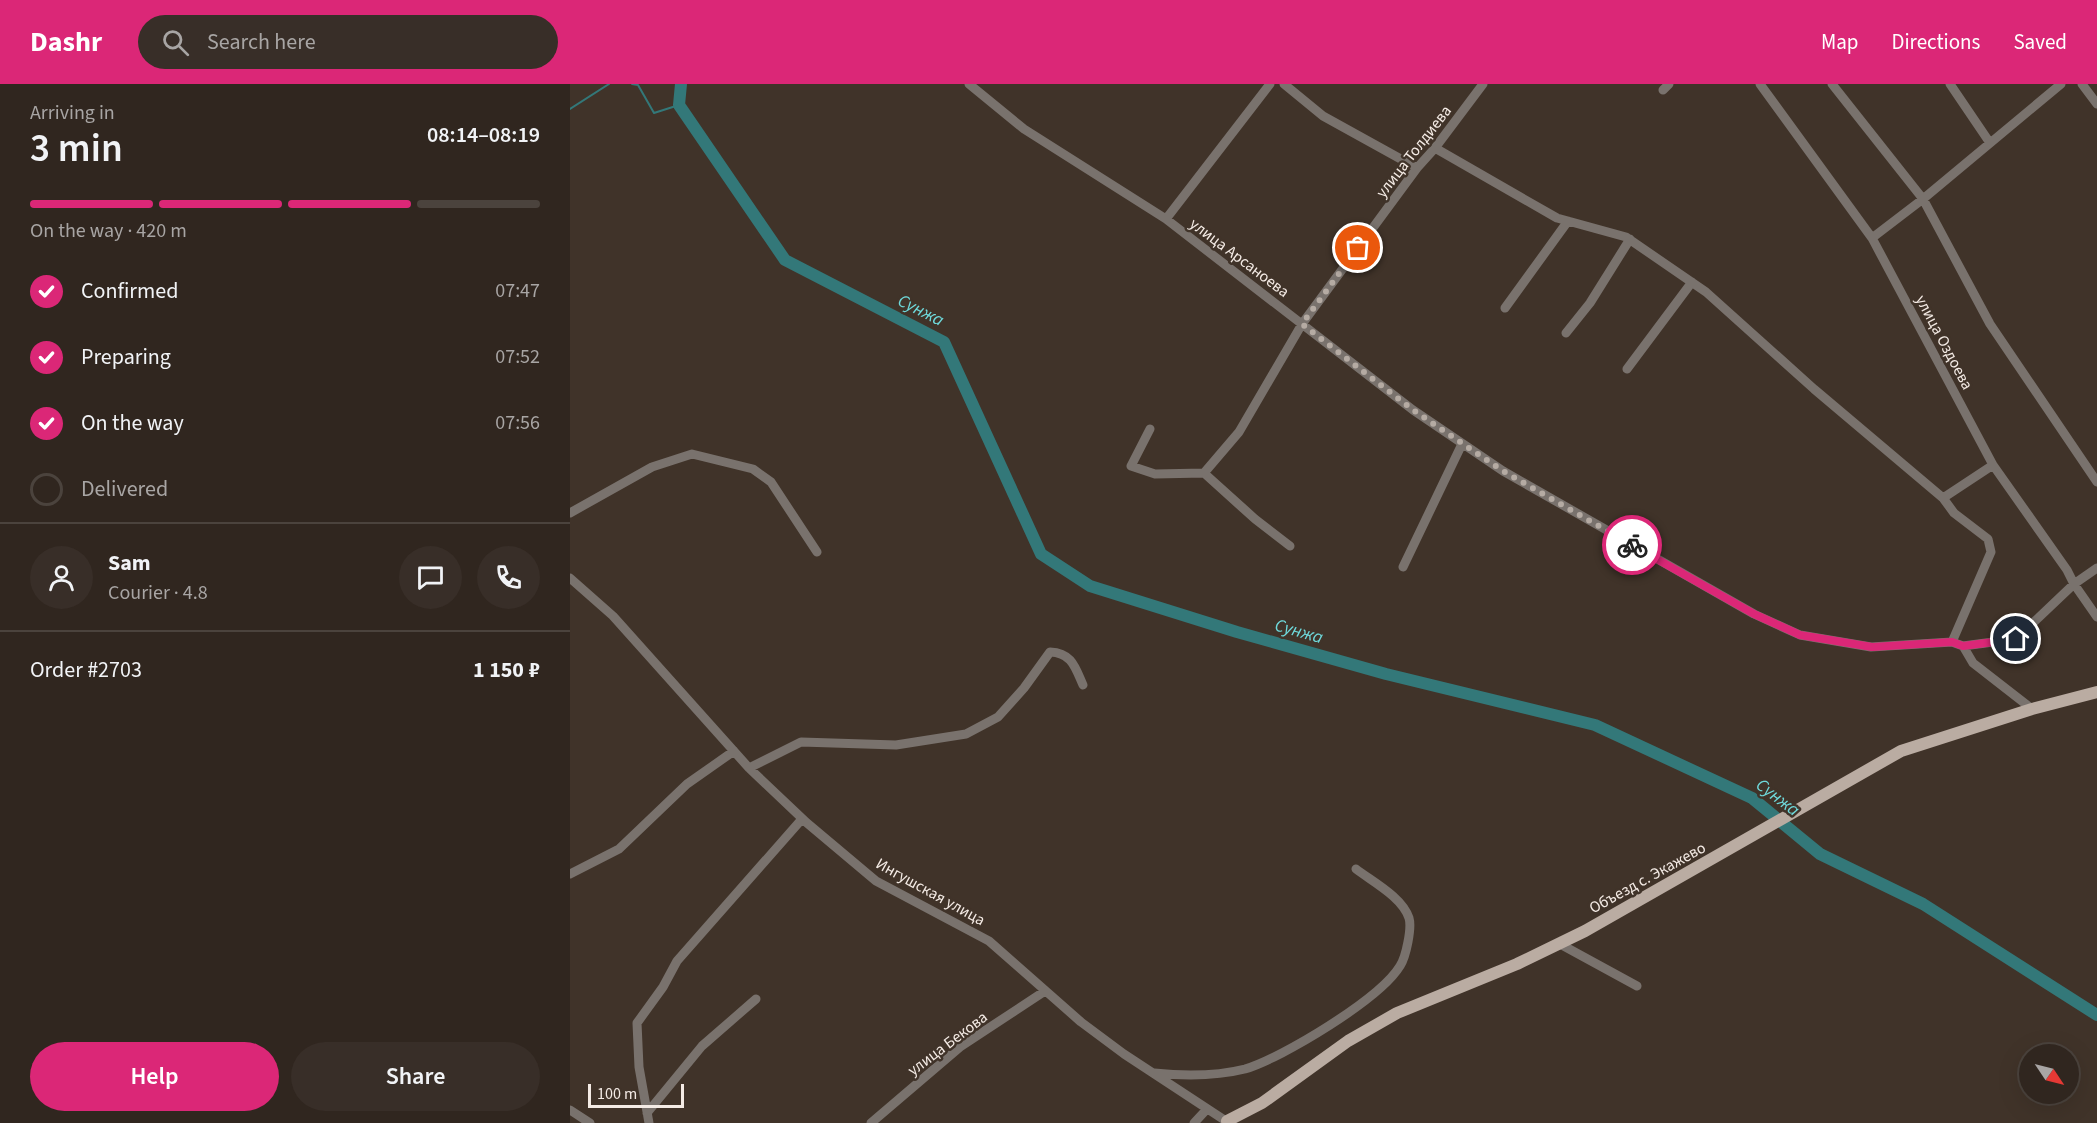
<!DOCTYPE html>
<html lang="en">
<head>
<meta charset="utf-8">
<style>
  body { margin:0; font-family:"Source Sans 3",sans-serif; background:#382e28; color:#f1f3f6; height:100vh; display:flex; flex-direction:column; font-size:22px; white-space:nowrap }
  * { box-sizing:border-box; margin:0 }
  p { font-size:20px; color:#a8a5a4 }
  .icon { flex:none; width:33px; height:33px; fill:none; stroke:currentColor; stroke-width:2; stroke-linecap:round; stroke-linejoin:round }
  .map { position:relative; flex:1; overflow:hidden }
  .side { display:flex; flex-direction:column; background:#30261f; width:570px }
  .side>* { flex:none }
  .needle { width:39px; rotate:125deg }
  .tools { position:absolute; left:1449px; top:960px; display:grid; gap:12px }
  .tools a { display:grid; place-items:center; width:60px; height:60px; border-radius:50%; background:#30261f; box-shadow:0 6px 24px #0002,0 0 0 2px #4b433d; font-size:30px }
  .scale { position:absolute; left:18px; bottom:15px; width:96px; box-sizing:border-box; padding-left:6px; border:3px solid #f4ebe5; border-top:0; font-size:16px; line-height:21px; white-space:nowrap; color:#f4ebe5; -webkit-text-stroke:4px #403329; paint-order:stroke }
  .pin { position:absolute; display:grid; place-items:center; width:51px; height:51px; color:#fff; margin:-26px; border:3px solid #fff; border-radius:50%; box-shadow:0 2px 6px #0007 }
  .courier { position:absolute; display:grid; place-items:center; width:60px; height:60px; margin:-30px; border:4px solid #db2777; border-radius:50%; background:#fff; color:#222; box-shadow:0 2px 8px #0007 }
  .overview em { font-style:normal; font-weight:600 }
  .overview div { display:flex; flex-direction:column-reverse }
  .overview { display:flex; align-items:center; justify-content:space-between; height:102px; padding:0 30px }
  h1 { font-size:39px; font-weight:600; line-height:45px }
  .bar { display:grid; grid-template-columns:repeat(4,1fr); gap:9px 6px; align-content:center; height:72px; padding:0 30px }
  .bar i { height:8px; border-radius:4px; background:#4b433d }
  .bar .selected { background:#db2777 }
  .bar p { grid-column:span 4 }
  .line { display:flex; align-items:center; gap:15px; padding:0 30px; border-top:2px solid #4b433d }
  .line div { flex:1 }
  .round { display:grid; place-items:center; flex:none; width:63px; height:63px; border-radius:32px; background:#382e28 }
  ol { padding:0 30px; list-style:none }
  li { display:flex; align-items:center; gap:18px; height:66px }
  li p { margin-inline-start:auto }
  li .icon { padding:6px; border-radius:50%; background:#db2777; color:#fff; stroke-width:4 }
  li:last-child { color:#a8a5a4 }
  li i { width:33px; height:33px; border:3px solid #4b433d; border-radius:50% }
  .primary-button { display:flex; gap:12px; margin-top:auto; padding:12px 30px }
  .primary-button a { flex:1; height:69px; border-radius:36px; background:#db2777; color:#fff; font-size:24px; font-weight:600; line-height:69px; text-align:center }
  .primary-button a+a { background:#382e28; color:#f1f3f6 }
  header { display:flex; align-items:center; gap:36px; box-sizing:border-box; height:84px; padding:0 30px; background:#db2777; color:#fff }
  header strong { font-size:28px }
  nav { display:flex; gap:33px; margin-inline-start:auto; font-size:21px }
  .search { width:420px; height:54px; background:#382e28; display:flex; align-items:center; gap:15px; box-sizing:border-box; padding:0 21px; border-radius:33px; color:#a8a5a4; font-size:22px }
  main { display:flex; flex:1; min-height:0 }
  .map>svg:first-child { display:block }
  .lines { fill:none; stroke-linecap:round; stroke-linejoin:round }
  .stream { stroke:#337879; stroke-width:2 }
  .river { stroke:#337879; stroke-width:12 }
  .minor { stroke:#79726d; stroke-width:9 }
  .major { stroke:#baaca2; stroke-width:12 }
  .done { stroke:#b5aba3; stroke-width:6; stroke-dasharray:0 10.8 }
  .route { stroke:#db2777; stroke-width:8 }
  .labels { text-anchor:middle; stroke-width:5; stroke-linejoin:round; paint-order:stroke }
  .street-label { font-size:16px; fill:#f4ebe5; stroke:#403329 }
  .water-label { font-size:18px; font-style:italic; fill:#6fdadc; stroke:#403329 }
</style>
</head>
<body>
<header>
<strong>Dashr</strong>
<div class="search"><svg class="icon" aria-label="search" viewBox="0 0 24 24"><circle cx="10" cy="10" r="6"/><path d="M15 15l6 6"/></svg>Search here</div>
<nav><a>Map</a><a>Directions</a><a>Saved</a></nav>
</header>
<main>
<section class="side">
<div class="overview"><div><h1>3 min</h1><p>Arriving in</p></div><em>08:14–08:19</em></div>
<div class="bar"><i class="selected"></i><i class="selected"></i><i class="selected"></i><i></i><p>On the way · 420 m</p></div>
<ol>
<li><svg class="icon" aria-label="check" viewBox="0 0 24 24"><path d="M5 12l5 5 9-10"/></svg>Confirmed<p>07:47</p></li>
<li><svg class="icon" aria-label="check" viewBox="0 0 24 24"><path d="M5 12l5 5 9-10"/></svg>Preparing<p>07:52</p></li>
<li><svg class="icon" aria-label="check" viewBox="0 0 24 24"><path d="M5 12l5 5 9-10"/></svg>On the way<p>07:56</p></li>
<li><i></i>Delivered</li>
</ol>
<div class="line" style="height:108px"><a class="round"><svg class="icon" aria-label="person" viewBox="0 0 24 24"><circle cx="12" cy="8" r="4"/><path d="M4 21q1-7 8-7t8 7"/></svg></a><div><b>Sam</b><p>Courier · 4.8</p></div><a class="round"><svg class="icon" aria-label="chat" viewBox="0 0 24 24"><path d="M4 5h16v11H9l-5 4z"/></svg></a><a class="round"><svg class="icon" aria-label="phone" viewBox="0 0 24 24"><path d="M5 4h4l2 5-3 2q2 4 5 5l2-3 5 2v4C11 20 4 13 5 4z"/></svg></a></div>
<div class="line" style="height:78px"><div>Order #2703</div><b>1 150 ₽</b></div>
<div class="primary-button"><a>Help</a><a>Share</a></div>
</section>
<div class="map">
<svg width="1527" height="1039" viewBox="0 0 1527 1039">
  <rect width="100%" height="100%" fill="#403329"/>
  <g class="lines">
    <path class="stream" d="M62,0L68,1L84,29L109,21
      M0,25L39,0"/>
    <path class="river" d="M111,0L109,21L215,176L374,258L471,470L520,502L667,548L816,590L1025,641L1182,714L1250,770L1353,820L1527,931"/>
    <path class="minor" d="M399,0L454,45L596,135L843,326L933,387L1184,530L1230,551L1301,563L1382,558L1393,562L1446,555L1504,500L1527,484
      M714,0L753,32L847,84
      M1190,0L1302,154L1423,381L1497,486L1504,500L1527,533
      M1262,0L1353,115L1420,240L1527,398
      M1380,0L1420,59
      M1512,0L1527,20
      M1093,6L1099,0
      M865,64L987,134L1056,153L1136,208L1244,305L1373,414L1423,381
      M596,135L700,0
      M1302,154L1353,115L1491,0
      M935,224L998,137
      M996,249L1020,219L1060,155
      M1057,285L1122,198
      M580,345L561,382L585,390L634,389L685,435L720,462
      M634,389L669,348L732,240L847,84L865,64L913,0
      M1373,414L1384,429L1418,455L1421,468L1382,558
      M0,429L82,383L122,370L183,385L201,398L247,468
      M833,483L892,360
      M0,494L43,532L179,684L237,739L306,797L419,857L511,938L554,970L659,1039
      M1393,562L1403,579L1462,625
      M179,684L231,658L326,661L396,650L428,633L454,604L480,568C502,569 505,583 513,601
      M0,790L49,765L117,700L164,667
      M990,860L1067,902
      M584,989C613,992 647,992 675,985C712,974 810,915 830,882C836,873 842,844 839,834C832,813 803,798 786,785
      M0,1026L20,1039
      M77,1029L132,962L186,915
      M79,1039L69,983L67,939L93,903L107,877L232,735
      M301,1039L390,963L475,907
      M624,1039L637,1025"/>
    <path class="major" d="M657,1037L692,1019L778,957L827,929L947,880L1015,847L1331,667L1462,625L1527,608"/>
  </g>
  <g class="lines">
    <path class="done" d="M788,164L732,240L843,326L933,387L1062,461"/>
    <path class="route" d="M1062,461L1184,530L1230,551L1302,563L1382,558L1393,562L1446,555"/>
  </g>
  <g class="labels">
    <g class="street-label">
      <text transform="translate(843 67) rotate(-52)" y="6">улица Толдиева</text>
      <text transform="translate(670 173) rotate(37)" y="6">улица Арсаноева</text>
      <text transform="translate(1375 258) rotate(62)" y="6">улица Оздоева</text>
      <text transform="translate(1077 793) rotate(-29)" y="6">Объезд с. Экажево</text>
      <text transform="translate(361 807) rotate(29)" y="6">Ингушская улица</text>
      <text transform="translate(377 959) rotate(-37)" y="6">улица Бекова</text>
    </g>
    <g class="water-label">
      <text transform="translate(351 226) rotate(27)" y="6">Сунжа</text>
      <text transform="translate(729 547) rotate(16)" y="6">Сунжа</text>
      <text transform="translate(1208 713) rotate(37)" y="6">Сунжа</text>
    </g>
  </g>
</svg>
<div class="tools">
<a><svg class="needle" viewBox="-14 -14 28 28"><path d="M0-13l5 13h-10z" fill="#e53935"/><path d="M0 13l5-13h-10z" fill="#a8a5a4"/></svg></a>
</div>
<div class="scale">100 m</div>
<div class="pin" style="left:788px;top:164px;background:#ea580c"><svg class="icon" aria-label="bag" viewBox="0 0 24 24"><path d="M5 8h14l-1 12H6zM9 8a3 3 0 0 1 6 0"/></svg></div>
<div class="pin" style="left:1446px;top:555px;background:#1f2937"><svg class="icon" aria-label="home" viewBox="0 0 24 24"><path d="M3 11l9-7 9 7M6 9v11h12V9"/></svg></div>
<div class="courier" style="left:1062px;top:461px"><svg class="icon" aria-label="bike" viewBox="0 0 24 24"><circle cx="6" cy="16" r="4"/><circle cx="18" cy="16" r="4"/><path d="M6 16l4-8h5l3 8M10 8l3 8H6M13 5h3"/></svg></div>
</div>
</main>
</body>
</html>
